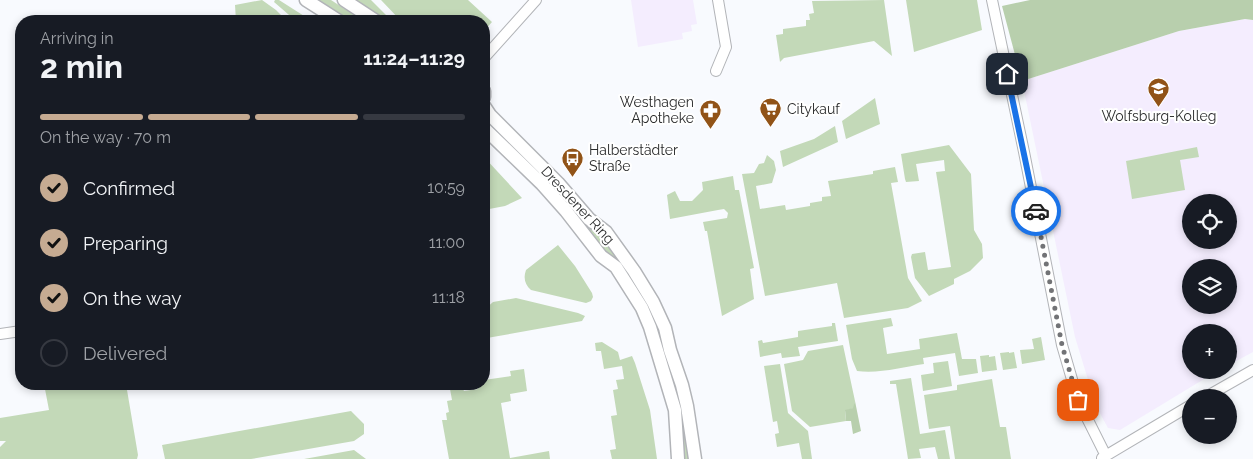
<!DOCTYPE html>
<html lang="en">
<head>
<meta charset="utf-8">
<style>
  body { margin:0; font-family:Raleway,sans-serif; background:#20242c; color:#f1f3f6; height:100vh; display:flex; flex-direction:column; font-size:19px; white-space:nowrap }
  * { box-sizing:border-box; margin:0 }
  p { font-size:16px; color:#9ea1a6 }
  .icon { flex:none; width:28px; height:28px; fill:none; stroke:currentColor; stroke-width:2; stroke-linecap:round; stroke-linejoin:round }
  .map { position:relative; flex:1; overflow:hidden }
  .drawer { position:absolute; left:15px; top:15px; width:475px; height:375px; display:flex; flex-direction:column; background:#171b24; border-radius:20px; box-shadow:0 2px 8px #0003 }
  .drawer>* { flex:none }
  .buttons { position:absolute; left:1182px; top:194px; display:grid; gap:10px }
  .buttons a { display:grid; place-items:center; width:55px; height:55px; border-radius:50%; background:#171b24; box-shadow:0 2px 8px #0003; font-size:25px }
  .pin { position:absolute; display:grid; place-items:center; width:42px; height:42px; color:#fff; margin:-21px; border-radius:10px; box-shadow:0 2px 8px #0006 }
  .courier { position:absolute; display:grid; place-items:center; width:50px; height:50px; margin:-25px; border:4px solid #1a73e8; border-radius:50%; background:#fff; color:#222; box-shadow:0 1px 6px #0007 }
  .head em { font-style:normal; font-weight:700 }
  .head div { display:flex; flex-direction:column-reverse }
  .head { display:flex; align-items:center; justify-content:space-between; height:85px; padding:0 25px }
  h1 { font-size:32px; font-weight:700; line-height:38px }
  .bar { display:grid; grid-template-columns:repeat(4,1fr); gap:8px 5px; align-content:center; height:60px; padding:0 25px }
  .bar i { height:6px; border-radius:4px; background:#363941 }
  .bar .selected { background:#c6ab92 }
  .bar p { grid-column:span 4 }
  ol { padding:0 25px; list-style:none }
  li { display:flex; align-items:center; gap:15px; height:55px }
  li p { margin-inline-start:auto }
  li .icon { padding:5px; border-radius:50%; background:#c6ab92; color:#111; stroke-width:4 }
  li:last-child { color:#9ea1a6 }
  li i { width:28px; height:28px; border:2px solid #363941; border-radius:50% }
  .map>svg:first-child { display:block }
  .education { fill:#f4edfe; fill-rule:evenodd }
  .green { fill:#c3d9b8 }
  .forest { fill:#b8cfad }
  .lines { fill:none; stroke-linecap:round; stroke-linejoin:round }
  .minor-casing { stroke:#b2b4b8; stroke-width:12 }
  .tertiary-casing { stroke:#b2b4b8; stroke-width:15 }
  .minor { stroke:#fff; stroke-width:10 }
  .tertiary { stroke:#fff; stroke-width:12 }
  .done { stroke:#727376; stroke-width:5; stroke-dasharray:0 9 }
  .route { stroke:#1a73e8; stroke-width:6 }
  .labels { text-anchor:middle; stroke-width:4; stroke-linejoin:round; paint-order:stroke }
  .poi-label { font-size:14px; fill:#2a2b2c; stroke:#fff; text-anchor:start }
  .street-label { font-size:14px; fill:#2a2b2c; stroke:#fff }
</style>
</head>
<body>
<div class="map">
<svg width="1253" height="459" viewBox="0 0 1253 459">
  <rect width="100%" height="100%" fill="#f8fafe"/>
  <path class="education" d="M631,0H693L697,24L691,25L692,31L682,33L683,39L638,47Z
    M1245,19L1253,20V352L1229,365V332H1191V370H1219L1120,430L1108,428L1096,406L1075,337L1022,81L1179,31ZM1191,202H1229V240H1191ZM1191,268H1229V305H1191Z"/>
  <path class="green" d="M262,0L276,10L287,21H236L235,5Z
    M275,0H279L312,21H296L274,2Z
    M319,0H331L363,21H351Z
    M356,0H371L392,21H388Z
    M381,0H468L492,22L484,31V21H401Z
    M884,0L892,56L874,41L784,58L780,62L776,35L783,34V29L806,26V20H810L809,14L814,13L812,1Z
    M906,0H977L982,30L914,52Z
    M875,98L880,124L846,139L842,121Z
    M496,126L604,234L650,304L679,387L691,459H685L682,429L658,347L606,256L492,131Z
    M835,126L838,142L783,167L780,151L814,139Z
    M949,145L971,174L974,230L982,244L983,258L970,271L954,279V284L929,296L915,278L911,257L912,254L925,252L928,270L951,267L936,172L945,171L944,160L916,164L919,181L906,182L905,179L901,154Z
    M1197,147L1199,157L1180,160L1185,190L1132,199L1126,161Z
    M767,155L774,161L776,170L772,183L756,186L760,209L785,205L786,210L810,206V203L822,201V197L831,196L828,181L873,174V171L895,167L898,182L891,183L908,278L922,301L908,308L844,318L837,283L765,296L742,174L754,173L759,164L764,163Z
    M484,157L522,198L505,206L484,210Z
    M733,176L735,190H739L754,268L750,269L754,299L722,316L707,231H705L703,222L727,218L728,213L724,209L718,210L670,219L667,195L675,191L680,201H692L703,190L702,182Z
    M558,245L575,266L592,293L593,297L591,301L586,303L531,290C525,285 523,278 526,270Z
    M516,298L578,313L585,316L582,321L487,338L484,341V310L493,302Z
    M891,318L893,326L883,328L887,354L920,349L919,339L957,333L962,359H976L978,373L959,376L955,353L923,358L924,364C903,367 879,374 857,371L852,359L846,325Z
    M832,323H835L838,341L798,347L800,356L782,358L781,353L760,357L758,341L762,340L763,343L798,337V331L832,326Z
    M1041,337L1045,360L1022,364L1020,350L1034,349L1032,339Z
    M602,342L618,352L620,360L632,356L635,363L650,410L657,459H612L610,450L616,449L611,416L617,415L613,390L618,389L616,380L624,379L622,366L604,369L601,351H596L595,343Z
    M843,345L855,401L854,408L845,411L846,421L810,427L792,411L784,364L803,360L808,351Z
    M1009,352V353L1014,352L1017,368L1003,370L1000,353Z
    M989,355V357L995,356L997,370L982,372L980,356Z
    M948,361L952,386L923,391L921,375L934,373L933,363Z
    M780,364L788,413L808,431L812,459H802L799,443L777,447L775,434L779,433L777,421L773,422L764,366Z
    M524,369L527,391L510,394L511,401L501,403L510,458L549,451L550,459H449L442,420H447L446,413L449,412L447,401L452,400L450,389L462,387L464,391L478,389V384H484V380L511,376L510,371Z
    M911,378L920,434L945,430L950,459H938L935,447L919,449L921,458L908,459L896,384H890V381Z
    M992,379L1000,427H1006L1011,459H955L950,426L929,429L924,395L957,390V385Z
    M44,384H126L138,455L137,459H0V447L6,441H0V418L49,410Z
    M351,411L364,424V434L354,441L251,459H165L162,445Z
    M354,450L366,459H304Z"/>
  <path class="forest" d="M1030,0H1253V20L1245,19L1179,31L1022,81L1002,6Z
    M855,401L861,431L853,434L851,421H846L845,410L853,408Z"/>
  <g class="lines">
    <defs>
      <path id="minor" d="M992,0L1024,152L1062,345L1078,400L1106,456
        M484,58L536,0
        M716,71L726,47L718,0
        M0,334L21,331
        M1204,398L1253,370
        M1102,458L1191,405"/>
      <path id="tertiary" d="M306,0L339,21
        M344,0L376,21
        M484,91V97
        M484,106L490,115L558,183L589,219L606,232L634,271L653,302L665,328L670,350L682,385L687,406L695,459
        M484,128L542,184L566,211L601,256L616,267L642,308L650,327L675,410L678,459"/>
    </defs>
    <use href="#minor" class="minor-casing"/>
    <use href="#tertiary" class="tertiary-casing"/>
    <use href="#minor" class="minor"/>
    <use href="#tertiary" class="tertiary"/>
  </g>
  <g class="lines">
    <path class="done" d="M1036,211L1062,345L1078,400"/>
    <path class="route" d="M1007,74L1036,211"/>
  </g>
  <defs>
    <symbol id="school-pin" viewBox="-11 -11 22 30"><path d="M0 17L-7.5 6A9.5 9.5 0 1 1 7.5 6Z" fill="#915317" stroke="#fff"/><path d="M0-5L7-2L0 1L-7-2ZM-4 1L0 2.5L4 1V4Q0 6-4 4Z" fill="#fff"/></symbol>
    <symbol id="supermarket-pin" viewBox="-11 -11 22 30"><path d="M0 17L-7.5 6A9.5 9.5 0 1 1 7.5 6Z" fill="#915317" stroke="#fff"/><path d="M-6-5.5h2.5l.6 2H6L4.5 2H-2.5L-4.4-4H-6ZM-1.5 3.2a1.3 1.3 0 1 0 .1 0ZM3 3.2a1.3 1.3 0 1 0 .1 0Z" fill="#fff"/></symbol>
    <symbol id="pharmacy-pin" viewBox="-11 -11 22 30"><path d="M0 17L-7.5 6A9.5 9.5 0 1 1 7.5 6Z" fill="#915317" stroke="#fff"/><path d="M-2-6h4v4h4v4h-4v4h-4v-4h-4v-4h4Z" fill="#fff"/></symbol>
    <symbol id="bus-pin" viewBox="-11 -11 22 30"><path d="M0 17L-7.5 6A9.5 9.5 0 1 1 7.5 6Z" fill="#915317" stroke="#fff"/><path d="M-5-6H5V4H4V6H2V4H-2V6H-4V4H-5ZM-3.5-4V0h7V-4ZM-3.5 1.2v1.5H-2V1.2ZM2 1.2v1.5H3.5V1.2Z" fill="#fff"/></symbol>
  </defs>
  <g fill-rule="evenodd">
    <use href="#school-pin" x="1146" y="76" width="25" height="34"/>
    <use href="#supermarket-pin" x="758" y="96" width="25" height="34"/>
    <use href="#pharmacy-pin" x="698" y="98" width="25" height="34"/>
    <use href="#bus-pin" x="560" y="146" width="25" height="34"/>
  </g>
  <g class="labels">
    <g class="poi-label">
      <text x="694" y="107" text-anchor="end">Westhagen<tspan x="694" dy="16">Apotheke</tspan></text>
      <text x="787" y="114">Citykauf</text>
      <text x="1159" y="121" text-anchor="middle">Wolfsburg-Kolleg</text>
      <text x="589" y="155">Halberstädter<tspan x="589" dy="16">Straße</tspan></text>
    </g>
    <g class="street-label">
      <text transform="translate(578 205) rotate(47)" y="5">Dresdener Ring</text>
    </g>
  </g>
</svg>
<div class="buttons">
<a><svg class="icon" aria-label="locate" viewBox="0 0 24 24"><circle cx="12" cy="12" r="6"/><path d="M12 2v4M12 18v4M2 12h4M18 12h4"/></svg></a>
<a><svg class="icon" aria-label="layers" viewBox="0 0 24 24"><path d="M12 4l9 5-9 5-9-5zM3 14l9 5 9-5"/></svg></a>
<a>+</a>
<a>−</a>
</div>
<div class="pin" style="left:1078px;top:400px;background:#ea580c"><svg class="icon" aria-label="bag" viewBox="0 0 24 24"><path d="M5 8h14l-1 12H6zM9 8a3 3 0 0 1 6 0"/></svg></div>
<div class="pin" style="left:1007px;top:74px;background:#1f2937"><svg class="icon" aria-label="home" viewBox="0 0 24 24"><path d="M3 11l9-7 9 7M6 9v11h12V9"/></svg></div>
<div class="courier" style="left:1036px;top:211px"><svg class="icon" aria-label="car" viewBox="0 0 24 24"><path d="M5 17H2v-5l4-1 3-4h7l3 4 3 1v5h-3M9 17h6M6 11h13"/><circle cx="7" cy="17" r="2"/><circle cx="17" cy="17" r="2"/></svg></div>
<section class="drawer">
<div class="head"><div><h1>2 min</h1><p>Arriving in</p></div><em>11:24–11:29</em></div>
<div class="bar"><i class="selected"></i><i class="selected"></i><i class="selected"></i><i></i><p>On the way · 70 m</p></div>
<ol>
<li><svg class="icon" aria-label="check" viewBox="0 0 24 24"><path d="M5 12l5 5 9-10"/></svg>Confirmed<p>10:59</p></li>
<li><svg class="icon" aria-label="check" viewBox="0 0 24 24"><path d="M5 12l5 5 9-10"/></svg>Preparing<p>11:00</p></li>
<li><svg class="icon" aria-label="check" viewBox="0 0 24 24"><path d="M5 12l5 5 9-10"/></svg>On the way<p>11:18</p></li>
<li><i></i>Delivered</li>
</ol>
</section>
</div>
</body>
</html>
